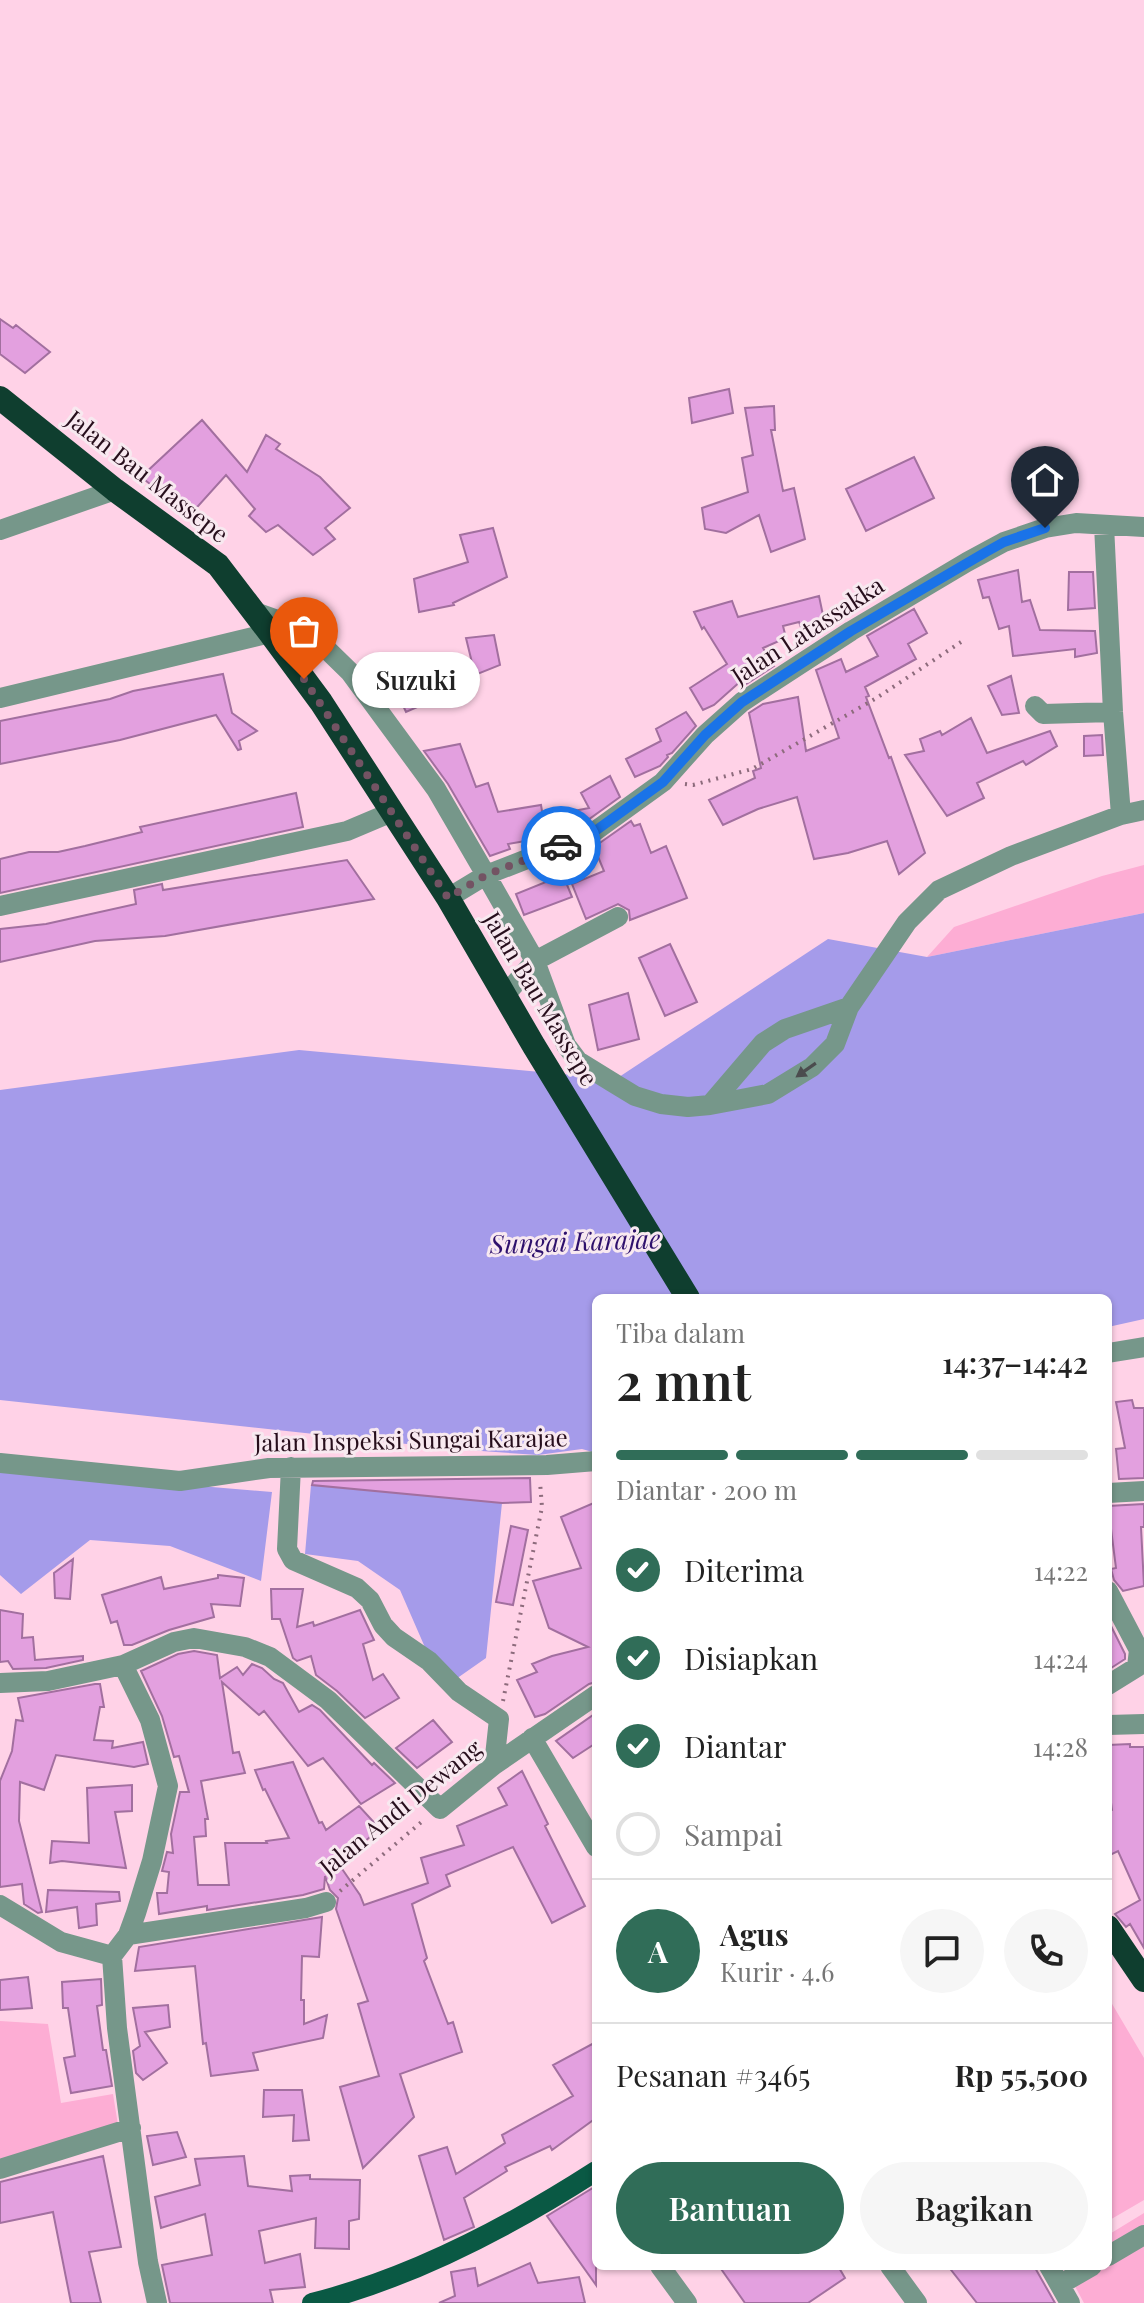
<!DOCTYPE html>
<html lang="id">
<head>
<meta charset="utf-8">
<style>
  body { margin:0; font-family:"Playfair Display",serif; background:#f6f6f6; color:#222; height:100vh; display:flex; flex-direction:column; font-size:30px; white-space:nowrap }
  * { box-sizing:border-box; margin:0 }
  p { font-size:26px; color:#767676 }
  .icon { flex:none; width:44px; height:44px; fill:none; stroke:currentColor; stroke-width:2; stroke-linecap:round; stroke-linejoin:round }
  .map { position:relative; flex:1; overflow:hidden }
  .details { position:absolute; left:592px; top:1294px; width:520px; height:976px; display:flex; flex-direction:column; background:#fff; border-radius:12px; box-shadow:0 2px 6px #0004 }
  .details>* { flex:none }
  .pin { position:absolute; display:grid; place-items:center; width:68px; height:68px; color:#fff; margin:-82px -34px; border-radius:50% 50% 50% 0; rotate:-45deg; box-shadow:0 0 8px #0007 }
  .pin .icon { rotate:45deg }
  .courier { position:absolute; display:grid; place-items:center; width:80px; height:80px; margin:-40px; border:6px solid #1a73e8; border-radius:50%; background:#fff; color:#222; box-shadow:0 2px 10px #0007 }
  .bubble { position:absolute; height:56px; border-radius:28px; background:#fff; box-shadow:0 2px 6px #0004; font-size:26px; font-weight:600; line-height:56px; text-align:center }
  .overview em { font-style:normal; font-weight:600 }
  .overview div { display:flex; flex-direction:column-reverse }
  .overview { display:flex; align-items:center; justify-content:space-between; height:136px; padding:0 24px }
  h1 { font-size:52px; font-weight:600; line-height:60px }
  .bar { display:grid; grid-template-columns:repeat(4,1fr); gap:12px 8px; align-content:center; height:96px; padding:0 24px }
  .bar i { height:10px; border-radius:6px; background:#e0e0e0 }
  .bar .on { background:#306d58 }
  .bar p { grid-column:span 4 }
  .line { display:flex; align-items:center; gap:20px; padding:0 24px; border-top:2px solid #e0e0e0 }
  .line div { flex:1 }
  .round { display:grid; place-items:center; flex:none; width:84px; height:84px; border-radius:42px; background:#f6f6f6 }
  ol { padding:0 24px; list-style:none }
  li { display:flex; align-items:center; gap:24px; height:88px }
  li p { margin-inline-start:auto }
  li .icon { padding:8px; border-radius:50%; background:#306d58; color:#fff; stroke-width:4 }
  li:last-child { color:#767676 }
  li i { width:44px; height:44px; border:4px solid #e0e0e0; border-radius:50% }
  .action { display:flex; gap:16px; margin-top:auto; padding:16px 24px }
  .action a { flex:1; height:92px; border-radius:48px; background:#306d58; color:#fff; font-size:32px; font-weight:600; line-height:92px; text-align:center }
  .action a+a { background:#f6f6f6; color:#222 }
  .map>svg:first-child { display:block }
  .green { fill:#fdadd4 }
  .water { fill:#a59bea }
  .building { fill:#e3a0df; stroke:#a26f9f; stroke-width:2 }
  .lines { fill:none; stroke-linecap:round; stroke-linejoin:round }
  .path { stroke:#8d6b7c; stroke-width:4; stroke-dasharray:2 6; stroke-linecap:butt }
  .minor { stroke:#76978a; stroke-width:20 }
  .major { stroke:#0a5944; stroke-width:20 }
  .highway { stroke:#0f3e2f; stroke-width:24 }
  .oneway { fill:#4b4c4e }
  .done { stroke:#735363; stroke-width:8; stroke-dasharray:0 14.4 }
  .route { stroke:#1a73e8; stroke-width:10 }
  .labels { text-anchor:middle; stroke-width:6; stroke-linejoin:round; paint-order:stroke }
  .street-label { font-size:24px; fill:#270e1c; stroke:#f8e9f0 }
  .water-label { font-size:26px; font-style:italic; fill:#2e106c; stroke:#f8e9f0 }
</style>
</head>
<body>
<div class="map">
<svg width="1144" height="2303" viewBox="0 0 1144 2303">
  <rect width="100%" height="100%" fill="#ffd2e7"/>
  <path class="green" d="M1144,865V913L927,957L954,927L1102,876Z
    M1108,1997L1144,2058V2200L1108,2221Z
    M0,2021L48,2024L61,2103L113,2094L118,2125L0,2163Z
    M1144,2213V2303H1084L1064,2266H1108V2235Z"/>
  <path class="water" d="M1144,913V1319L1108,1327V1298H596V1453L582,1449L538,1455L453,1449L0,1400V1090L299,1050L616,1079L828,939L927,957Z
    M0,1469L272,1492L261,1581L170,1546L90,1540L21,1594L0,1575Z
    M311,1485L502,1503L486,1658L456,1679L427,1652L400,1590L358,1561L305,1554Z"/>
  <path class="building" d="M0,319L13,328L16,325L50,352L25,373L0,354Z
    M729,389L733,413L692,423L689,398Z
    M774,406L775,430H771L783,491L794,488L805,539L771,552L759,515L726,533L705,529L702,508L748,492L742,458L753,455L745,408Z
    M202,420L247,472L266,435L280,444L276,449L320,477L350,508L325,528L335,539L313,555L278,525L266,532L249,516L255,509L226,475L190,515L141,477Z
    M914,457L934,498L866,531L846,489Z
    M493,528L507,577L453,603L454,605L419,612L414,579L468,562L460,535Z
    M1018,570L1022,602L1030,600L1040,630L1095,631L1097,653L1075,657V649L1013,656L1009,626L999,629L989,597L983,598L978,580Z
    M1069,572H1093L1095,608L1068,610Z
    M819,596L824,620L802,630L799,622L783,626L786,638L763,648L774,666L743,686L742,680L714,705L703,710L690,688L727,664L704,627L702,629L694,612L732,601L738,617Z
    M914,609L927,633L908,644L916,659L865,687L869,696L866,697L889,758L891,757L925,853L899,874L887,841L848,853L814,859L797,797L758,809L723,825L709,800L755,778L753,771L761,768L749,713L763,704L798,697L806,751L839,738L816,670L841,659L846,672L878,656L867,636Z
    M494,635L500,665L475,675L466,638Z
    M223,674L232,713L257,731L239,741L241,749L238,750L216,715L120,740L0,764V721L110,699L133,691Z
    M1011,676L1019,713L1002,715L988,686Z
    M427,677L438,698L406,712L395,688Z
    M686,712L696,726L672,753L667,755L668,757L660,766L635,777L626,759L661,741L656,729Z
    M971,718L987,753L1050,731L1057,746L1026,765L1023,761L977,783L984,798L947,816L905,755L924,751L920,739L940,731L942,735Z
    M1102,735L1103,755L1084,756V736Z
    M460,744L476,787L488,783L498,812L541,805L543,817L589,808L581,793L610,776L620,797L585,822L548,837L508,844L510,849L490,856L448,784L424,751Z
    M296,793L303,827L0,893V859L29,852H58L85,846L142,832L140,827Z
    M631,821L634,826L640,824L651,853L666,846L687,898L630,920L629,910L618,904L586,919L572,884L604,871L594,847Z
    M347,860L374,899L165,936L95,941L0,962V929L46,924L136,904L134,890L162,884L163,890Z
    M563,875L572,897L524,915L516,894Z
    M670,944L697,1002L665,1016L639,958Z
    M628,993L639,1039L598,1050L589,1005Z
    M1132,1400L1134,1408H1144V1478L1119,1479L1116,1449L1125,1448L1116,1402Z
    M530,1478L531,1502L502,1503L312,1485L313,1481Z
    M596,1502V1682L589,1684L545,1714L535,1717L517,1680L537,1672L532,1664L552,1656L588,1647L549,1628L533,1581L581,1568L561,1517Z
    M1144,1504V1527H1141L1144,1586L1123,1591L1114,1580L1111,1569L1116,1568L1111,1529H1108V1506Z
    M511,1526L528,1530L513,1605L496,1602Z
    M73,1559L70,1599L55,1598L54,1573Z
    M218,1575L244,1578L240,1606L211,1604L214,1617L169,1630L132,1645H124L117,1621L111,1623L102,1595L161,1577L164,1589L218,1578Z
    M271,1589H303L297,1627L313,1622L314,1626L360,1610L374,1640L363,1644L373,1680L383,1674L399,1698L365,1718L337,1691L316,1675L311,1656L297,1661L293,1658L280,1619H272Z
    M0,1610L23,1614L22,1638L33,1637L35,1660L83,1656V1660L46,1668L13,1669L8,1661L0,1662Z
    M1108,1620L1125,1654V1659L1108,1670Z
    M194,1651L217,1655L220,1678L237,1667L243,1675L252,1664L262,1668L274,1679L283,1683L299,1712L312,1705L320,1710L372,1765L374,1763L395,1783L361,1804L323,1758L308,1766L264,1711L259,1715L222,1682L233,1753L239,1752L245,1773L201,1781L208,1819H205L206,1836L194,1837L198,1885H229L225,1843H267L266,1841L289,1838L265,1789L263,1790L255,1770L293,1762L319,1823L322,1822L326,1830L359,1806L380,1829L338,1863L360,1895L364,1905L428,1883L421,1858L464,1845L457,1826L507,1805L498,1788L522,1771L548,1824L545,1826L585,1906L552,1923L513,1847L446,1875L450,1886L412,1904L427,1958L424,1961L448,2024L453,2022L462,2052L400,2074L414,2117L363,2168L340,2087L379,2076L358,2004L368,2001L336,1909L338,1898L330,1890L325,1876L324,1889L303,1895L207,1910V1906L159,1914L157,1893H167L169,1872L162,1871L167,1852L173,1853L171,1834L180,1792H189L179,1756L174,1757L162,1716L141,1671L178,1654Z
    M95,1684H100L104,1707H100L94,1740L113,1741L112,1748L143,1742L148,1764L134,1767L56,1755L44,1790L20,1782L19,1821L42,1912L38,1913L24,1904L22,1884L0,1887V1781L12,1751L16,1720L23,1721L18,1698Z
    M596,1713V1743L573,1758L556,1741Z
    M433,1720L452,1742L417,1768L396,1748Z
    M1130,1744V1747H1144V1948L1130,1924L1126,1927L1115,1914L1140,1900L1118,1851L1108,1856V1812L1112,1810L1108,1781V1745Z
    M132,1785V1811L115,1812L126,1868L62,1861L50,1863L52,1841L89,1843L87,1788Z
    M48,1890L119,1892L120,1901L96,1904L97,1925L79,1928L77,1907L46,1912Z
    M322,1917L319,1957L302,1956L301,2000H304V2024L327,2015L323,2038L253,2053L258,2070L211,2076L206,2043L203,2044L195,1966L135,1971L139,1947Z
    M28,1977L32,2008L0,2010V1980Z
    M101,1979L102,2005L97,2006L103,2050H106L112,2086L71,2093L64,2058L75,2056L68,2008H63L62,1982Z
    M168,2005L170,2027L145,2032L167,2063L143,2080L136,2073L133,2051L140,2046L133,2008Z
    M596,2042V2118L552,2150L550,2146L505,2167L507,2171L464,2198L474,2227L444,2240L419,2156L447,2147L456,2174L505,2143L502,2135L573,2096L553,2065Z
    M264,2090H302L309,2140L293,2141L294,2115L263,2117Z
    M177,2132L186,2157L153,2165L147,2136Z
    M103,2156L121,2247L89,2252L101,2303H71L53,2212L0,2223V2182Z
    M244,2156L248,2186L292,2191L290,2176L310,2175V2179L360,2180L359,2219L349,2221V2249L315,2248L316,2218L259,2231L265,2263L300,2254L305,2287L270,2290L273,2303H170L162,2265L212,2255L205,2214L161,2228L155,2197L200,2185L195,2159Z
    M596,2186V2285L547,2216Z
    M530,2263L538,2283L579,2277L585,2303H439L455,2296L451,2272L475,2268L478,2286Z
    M719,2266H838L845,2278L808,2303H745Z
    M948,2266H1034L1055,2303H977Z"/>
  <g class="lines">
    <path class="path" d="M685,784L693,785L752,769L875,699L961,642
      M503,1701L542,1507L540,1482
      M340,1891L425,1819"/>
    <path class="minor" d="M1104,525L1113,712L1121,815
      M0,530L115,490
      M252,611L308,631L350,672L436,789L486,875L535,961L566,1045L578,1061L612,1082L635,1096L661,1104L688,1107L710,1105L768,1094L812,1067L835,1044L849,1007L907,922L939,890L1011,856L1121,815L1144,810
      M0,698L270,633
      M1035,706L1043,714L1113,712
      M448,898L486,875L591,834L663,782L705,735L742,702L851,631L967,562L1004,542L1045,528L1076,523L1144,527
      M0,906L347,831L392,812
      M506,994L535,961L618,917
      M710,1105L763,1043L785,1029L849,1007
      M1108,1353L1144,1347
      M0,1463L180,1481L269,1468L547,1465L596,1461
      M291,1467L287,1549L293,1560L357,1588L370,1600L383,1625L394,1637L429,1661L459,1692L499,1719L494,1765
      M1108,1493L1144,1491
      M1108,1591L1139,1650L1137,1667L1108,1685
      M0,1683L48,1681L123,1665
      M1108,1725L1144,1724
      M532,1738L596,1847
      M0,1905L61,1942L112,1956
      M128,1935L306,1908L326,1902
      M112,1956L128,1935L136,1913L152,1861L168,1786L150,1720L123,1665L174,1642L194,1638L245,1647L270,1657L328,1700L440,1809L494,1765L596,1695
      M112,1956L117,2028L148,2262L157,2303
      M0,2169L131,2128
      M1108,2256L1144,2235
      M660,2266L687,2303
      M890,2266L917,2303
      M1049,2266L1070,2303
      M1061,2284L1092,2266"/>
    <path class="major" d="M312,2303C412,2278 509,2227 596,2171"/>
    <path class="highway" d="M0,398L115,490L218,565L270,633L321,702L448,898L534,1046L688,1298
      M1108,1927L1144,1980"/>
  </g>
  <defs><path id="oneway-solid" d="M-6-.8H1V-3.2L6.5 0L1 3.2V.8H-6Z" transform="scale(2)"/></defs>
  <use class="oneway" href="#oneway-solid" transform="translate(806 1070) rotate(145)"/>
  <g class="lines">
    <path class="done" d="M304,679L448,898L486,875L561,846"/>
    <path class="route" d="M561,846L591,834L663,782L705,735L742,702L851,631L986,552L1004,542L1045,528"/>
  </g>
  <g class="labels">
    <g class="street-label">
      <text transform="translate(147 477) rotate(38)" y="8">Jalan Bau Massepe</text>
      <text transform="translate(808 631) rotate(-33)" y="8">Jalan Latassakka</text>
      <text transform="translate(540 999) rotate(59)" y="8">Jalan Bau Massepe</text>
      <text transform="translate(411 1441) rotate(-1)" y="8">Jalan Inspeksi Sungai Karajae</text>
      <text transform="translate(401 1808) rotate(-39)" y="8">Jalan Andi Dewang</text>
    </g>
    <g class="water-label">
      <text transform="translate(575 1242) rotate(-2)" y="9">Sungai Karajae</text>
    </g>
  </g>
</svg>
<div class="pin" style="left:304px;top:679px;background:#ea580c"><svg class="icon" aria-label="bag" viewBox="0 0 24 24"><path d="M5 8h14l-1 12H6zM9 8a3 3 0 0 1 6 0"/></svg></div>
<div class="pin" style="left:1045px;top:528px;background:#1f2937"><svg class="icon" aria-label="home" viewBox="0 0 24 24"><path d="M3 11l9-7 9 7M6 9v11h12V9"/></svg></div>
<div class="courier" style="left:561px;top:846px"><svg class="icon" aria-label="car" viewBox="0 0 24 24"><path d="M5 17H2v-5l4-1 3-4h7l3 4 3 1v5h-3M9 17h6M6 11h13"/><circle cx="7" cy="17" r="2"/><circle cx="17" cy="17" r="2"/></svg></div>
<div class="bubble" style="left:352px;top:652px;width:128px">Suzuki</div>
<section class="details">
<div class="overview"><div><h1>2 mnt</h1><p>Tiba dalam</p></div><em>14:37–14:42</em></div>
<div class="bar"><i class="on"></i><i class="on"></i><i class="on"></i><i></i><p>Diantar · 200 m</p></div>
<ol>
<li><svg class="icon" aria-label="check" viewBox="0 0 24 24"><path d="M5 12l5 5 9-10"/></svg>Diterima<p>14:22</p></li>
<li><svg class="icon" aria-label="check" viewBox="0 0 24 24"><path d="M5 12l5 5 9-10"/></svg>Disiapkan<p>14:24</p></li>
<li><svg class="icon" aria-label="check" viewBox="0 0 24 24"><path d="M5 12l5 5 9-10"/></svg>Diantar<p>14:28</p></li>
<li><i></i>Sampai</li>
</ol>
<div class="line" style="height:144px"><b class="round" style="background:#306d58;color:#fff">A</b><div><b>Agus</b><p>Kurir · 4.6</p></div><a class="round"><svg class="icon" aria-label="chat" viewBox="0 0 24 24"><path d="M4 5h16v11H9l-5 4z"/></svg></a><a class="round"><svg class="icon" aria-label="phone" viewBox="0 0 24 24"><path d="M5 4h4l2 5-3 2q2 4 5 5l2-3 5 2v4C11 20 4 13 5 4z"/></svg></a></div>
<div class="line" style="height:104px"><div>Pesanan #3465</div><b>Rp 55,500</b></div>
<div class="action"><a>Bantuan</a><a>Bagikan</a></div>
</section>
</div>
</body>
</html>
